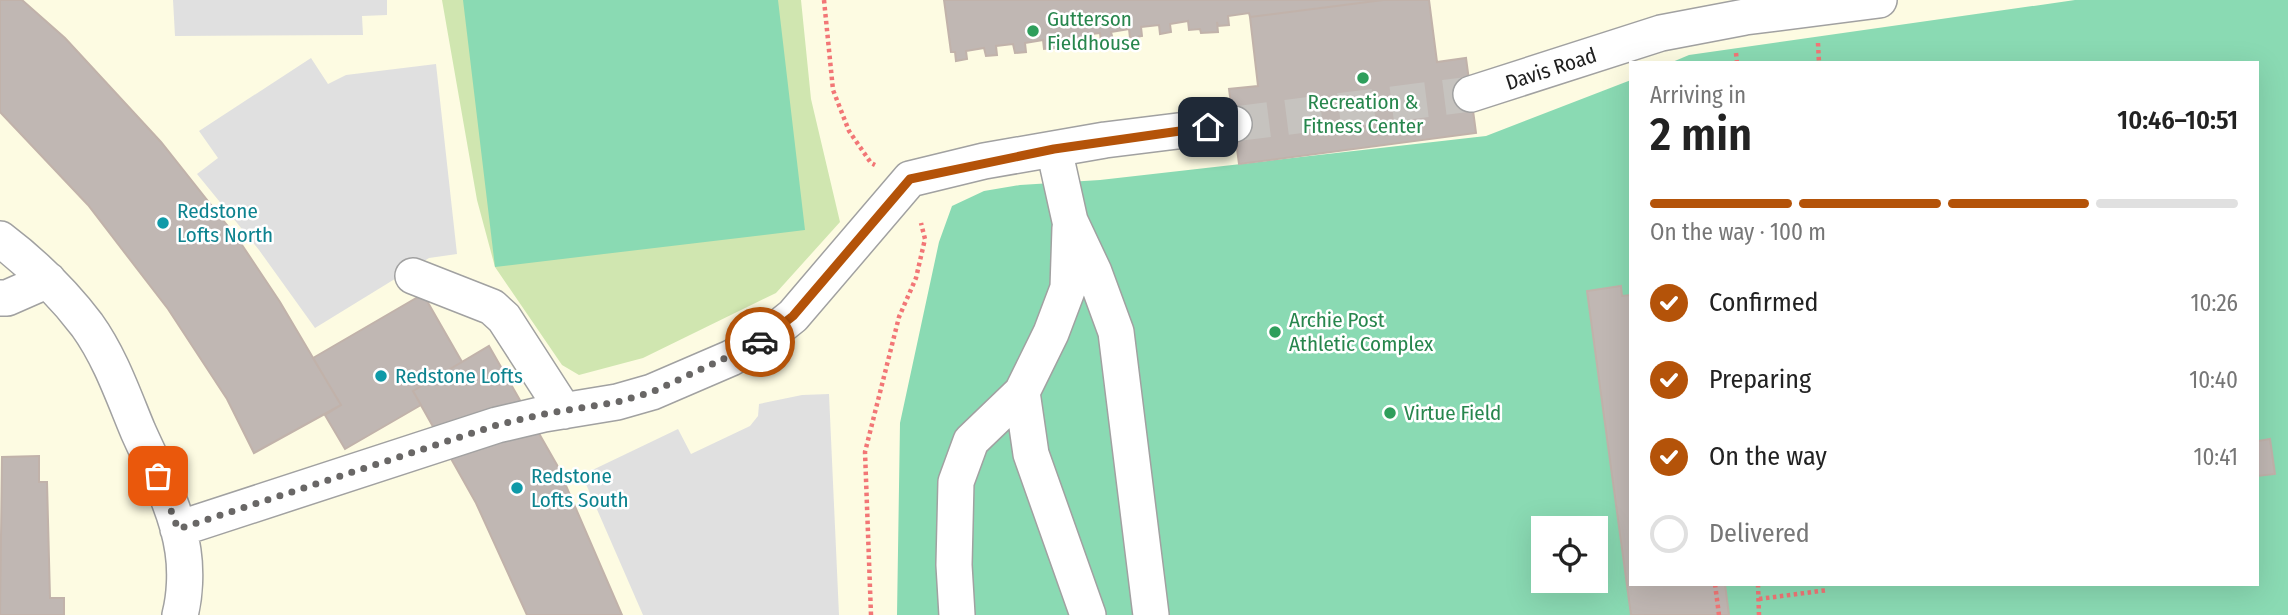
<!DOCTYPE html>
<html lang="en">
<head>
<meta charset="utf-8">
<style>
  body { margin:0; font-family:"Fira Sans Condensed",sans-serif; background:#f2f2f2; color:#222; height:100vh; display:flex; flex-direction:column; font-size:26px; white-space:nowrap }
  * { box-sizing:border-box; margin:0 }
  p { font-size:23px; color:#767676 }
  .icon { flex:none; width:38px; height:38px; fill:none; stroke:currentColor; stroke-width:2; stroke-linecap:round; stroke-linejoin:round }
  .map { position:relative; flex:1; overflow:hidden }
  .panel { position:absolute; left:1629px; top:61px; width:630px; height:525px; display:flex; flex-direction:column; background:#fff; border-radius:0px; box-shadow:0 7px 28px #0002 }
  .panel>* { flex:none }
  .tools { position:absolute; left:1531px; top:516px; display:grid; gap:14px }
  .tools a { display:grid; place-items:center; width:77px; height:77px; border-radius:0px; background:#fff; box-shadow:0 7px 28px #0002; font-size:35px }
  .pin { position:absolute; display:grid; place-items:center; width:60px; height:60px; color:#fff; margin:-30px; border-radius:14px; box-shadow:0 4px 10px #0006 }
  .courier { position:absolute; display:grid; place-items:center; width:70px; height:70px; margin:-35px; border:5px solid #b45309; border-radius:50%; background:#fff; color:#222; box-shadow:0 2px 9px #0007 }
  .overview em { font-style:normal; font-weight:600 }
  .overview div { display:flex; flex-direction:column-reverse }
  .overview { display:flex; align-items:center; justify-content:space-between; height:119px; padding:0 21px }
  h1 { font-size:46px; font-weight:600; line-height:52px }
  .bar { display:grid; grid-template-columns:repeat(4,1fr); gap:10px 7px; align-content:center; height:84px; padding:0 21px }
  .bar i { height:9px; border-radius:5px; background:#e0e0e0 }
  .bar .selected { background:#b45309 }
  .bar p { grid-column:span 4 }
  ol { padding:0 21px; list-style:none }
  li { display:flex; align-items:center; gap:21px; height:77px }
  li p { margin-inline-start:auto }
  li .icon { padding:7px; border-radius:50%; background:#b45309; color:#fff; stroke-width:4 }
  li:last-child { color:#767676 }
  li i { width:38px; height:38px; border:4px solid #e0e0e0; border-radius:50% }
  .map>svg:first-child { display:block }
  .education { fill:#fdfbe2; fill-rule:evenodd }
  .grass { fill:#d0e6b0 }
  .pitch { fill:#8adab3; fill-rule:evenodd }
  .parking { fill:#e0e0e0 }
  .building { fill:#c0b7b3; stroke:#c1b2aa; stroke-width:2 }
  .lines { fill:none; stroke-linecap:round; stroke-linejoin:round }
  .minor-tunnel { stroke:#c6c3bf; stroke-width:35; stroke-dasharray:35 18; stroke-linecap:butt }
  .minor-casing { stroke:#a1a1a1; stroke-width:38 }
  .path { stroke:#f27676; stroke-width:4.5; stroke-dasharray:3.5 3.5; stroke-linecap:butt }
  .minor { stroke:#fff; stroke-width:35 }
  .done { stroke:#696766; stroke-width:7; stroke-dasharray:0 12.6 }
  .route { stroke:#b45309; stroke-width:9 }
  .leisure-dot { fill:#2e9e5b; stroke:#fff; stroke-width:2.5 }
  .culture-dot { fill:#0f9aa8; stroke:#fff; stroke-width:2.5 }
  .labels { text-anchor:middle; stroke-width:5; stroke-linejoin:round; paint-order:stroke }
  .leisure-label { font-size:21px; fill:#27864d; stroke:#fff; text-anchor:start }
  .street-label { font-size:21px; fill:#202020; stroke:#fff }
  .culture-label { font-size:21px; fill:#0d838f; stroke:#fff; text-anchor:start }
</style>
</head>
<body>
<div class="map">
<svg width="2288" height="615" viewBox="0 0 2288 615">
  <rect width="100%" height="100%" fill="#f0ece7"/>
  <path class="education" d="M0,0H2288V615H0ZM1631,63H2258V584H1631ZM1544,528H1596V581H1544Z"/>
  <path class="grass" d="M442,0H801L811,99L840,222L776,293L643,358L579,375L562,365L495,267L477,200Z"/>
  <path class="pitch" d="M463,0H778L805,230L495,267Z
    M2075,0H2288V615H897L900,423L939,242L952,206L984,191L1020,185L1100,180L1486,136L1631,80V584H2258V63H1670L1689,55ZM1544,528H1596V581H1544Z"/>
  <path class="parking" d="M173,0H387V15L362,16L363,35L175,36Z
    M311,58L328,84L346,75L436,64L457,254L429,258L315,328L259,250L197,174L218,158L199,131Z
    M829,394L839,615H643L582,475L678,429L691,454L750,426L758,416L759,404L802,395Z"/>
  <path class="building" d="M0,0H22L65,38L161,142L238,239L280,302L341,405L254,453L227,399L168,309L88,205L0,112Z
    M944,0H1383L1250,17L1249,13L1228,16L1229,25L1218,26L1217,22L1218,32L1201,33L1200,29L1189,30L1188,21L1170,24L1171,32L1160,34L1159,25L1141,27L1142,36L1130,38L1129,29L1111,32L1113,40L1101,42L1100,33L1083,35L1084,44L1072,45L1071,37L1054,39L1055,48L1044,49L1043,40L1025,43L1026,52L1015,53L1013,44L996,46L997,55L986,56L984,48L966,51L967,59L956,61L955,52H951Z
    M1383,0H1429L1437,62L1466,58L1476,133L1239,164L1229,89L1258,86L1250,17Z
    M1621,286L1622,296L1630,295L1631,300V584H1725L1729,615H1631L1587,291Z
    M423,294L462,362L413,391L421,405L345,449L325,415L341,405L313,358Z
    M489,346L557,465L622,615H527L476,503L413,391Z
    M2270,439L2275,474L2258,476V441Z
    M39,456V482H47L50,598H64V615H0L2,457Z"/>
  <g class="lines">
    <path class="minor-tunnel" d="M1234,124L1471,94"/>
    <defs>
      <path id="minor" d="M1471,94L1661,33L1745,17L1879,0
        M1054,149L1070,221L1094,272L1116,332L1151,615
        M0,239C33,264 62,292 87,325C110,357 123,395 138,431C155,469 177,509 183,551C186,571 185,596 180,615
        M413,276L492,307L504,318L564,411
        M0,298H7L48,280
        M1022,392L1031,454L1088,615
        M178,529L497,425L544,414L617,402L652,392L731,358L763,340L793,316L910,179L984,161L1105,140L1234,124
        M957,615L954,565L956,482L971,441L1022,392L1051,333L1068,288L1070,228"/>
    </defs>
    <use href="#minor" class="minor-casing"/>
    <path class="path" d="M824,0L833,90L849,131L871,163L875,165
      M1818,43L1819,63
      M1736,53L1737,63
      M1630,295H1631
      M1715,584L1719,615
      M1758,584L1759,615
      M1759,599L1828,590
      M871,615L865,452L899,317L916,278L925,239L921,223"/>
    <use href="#minor" class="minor"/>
  </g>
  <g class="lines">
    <path class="done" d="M158,476L178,529L497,425L544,414L617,402L652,392L760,342"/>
    <path class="route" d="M760,342L793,316L910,179L1054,149L1208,127"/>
  </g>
  <g class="leisure-dot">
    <circle cx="1033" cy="31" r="7"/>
    <circle cx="1363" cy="78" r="7"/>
    <circle cx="1275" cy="332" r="7"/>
    <circle cx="1390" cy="413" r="7"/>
  </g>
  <g class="culture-dot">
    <circle cx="163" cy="223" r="7"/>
    <circle cx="381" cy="376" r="7"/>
    <circle cx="517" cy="488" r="7"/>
  </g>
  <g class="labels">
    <g class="leisure-label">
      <text x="1047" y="26">Gutterson<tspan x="1047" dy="24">Fieldhouse</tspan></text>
      <text x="1363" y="109" text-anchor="middle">Recreation &amp;<tspan x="1363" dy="24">Fitness Center</tspan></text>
      <text x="1289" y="327">Archie Post<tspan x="1289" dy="24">Athletic Complex</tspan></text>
      <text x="1404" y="420">Virtue Field</text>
    </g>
    <g class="street-label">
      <text transform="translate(1551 69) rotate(-18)" y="7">Davis Road</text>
    </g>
    <g class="culture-label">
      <text x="177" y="218">Redstone<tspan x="177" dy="24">Lofts North</tspan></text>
      <text x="395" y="383">Redstone Lofts</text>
      <text x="531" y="483">Redstone<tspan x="531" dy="24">Lofts South</tspan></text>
    </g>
  </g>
</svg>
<div class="tools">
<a><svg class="icon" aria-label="locate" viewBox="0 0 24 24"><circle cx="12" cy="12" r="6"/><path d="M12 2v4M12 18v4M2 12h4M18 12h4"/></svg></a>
</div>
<div class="pin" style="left:158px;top:476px;background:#ea580c"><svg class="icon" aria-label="bag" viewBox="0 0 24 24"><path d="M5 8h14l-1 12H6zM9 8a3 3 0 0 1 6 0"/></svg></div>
<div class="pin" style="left:1208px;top:127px;background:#1f2937"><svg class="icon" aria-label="home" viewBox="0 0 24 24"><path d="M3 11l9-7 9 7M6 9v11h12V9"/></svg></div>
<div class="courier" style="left:760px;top:342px"><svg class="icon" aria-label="car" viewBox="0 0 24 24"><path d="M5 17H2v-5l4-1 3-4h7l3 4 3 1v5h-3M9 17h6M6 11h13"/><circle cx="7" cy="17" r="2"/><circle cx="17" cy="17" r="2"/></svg></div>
<section class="panel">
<div class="overview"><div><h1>2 min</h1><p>Arriving in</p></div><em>10:46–10:51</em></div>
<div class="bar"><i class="selected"></i><i class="selected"></i><i class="selected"></i><i></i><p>On the way · 100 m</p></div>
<ol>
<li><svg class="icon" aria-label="check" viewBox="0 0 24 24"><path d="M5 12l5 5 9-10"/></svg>Confirmed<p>10:26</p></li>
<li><svg class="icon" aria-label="check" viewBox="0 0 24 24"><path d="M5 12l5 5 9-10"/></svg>Preparing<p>10:40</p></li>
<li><svg class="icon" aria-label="check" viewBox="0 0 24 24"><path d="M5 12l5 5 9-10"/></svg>On the way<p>10:41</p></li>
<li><i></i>Delivered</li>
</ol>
</section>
</div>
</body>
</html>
